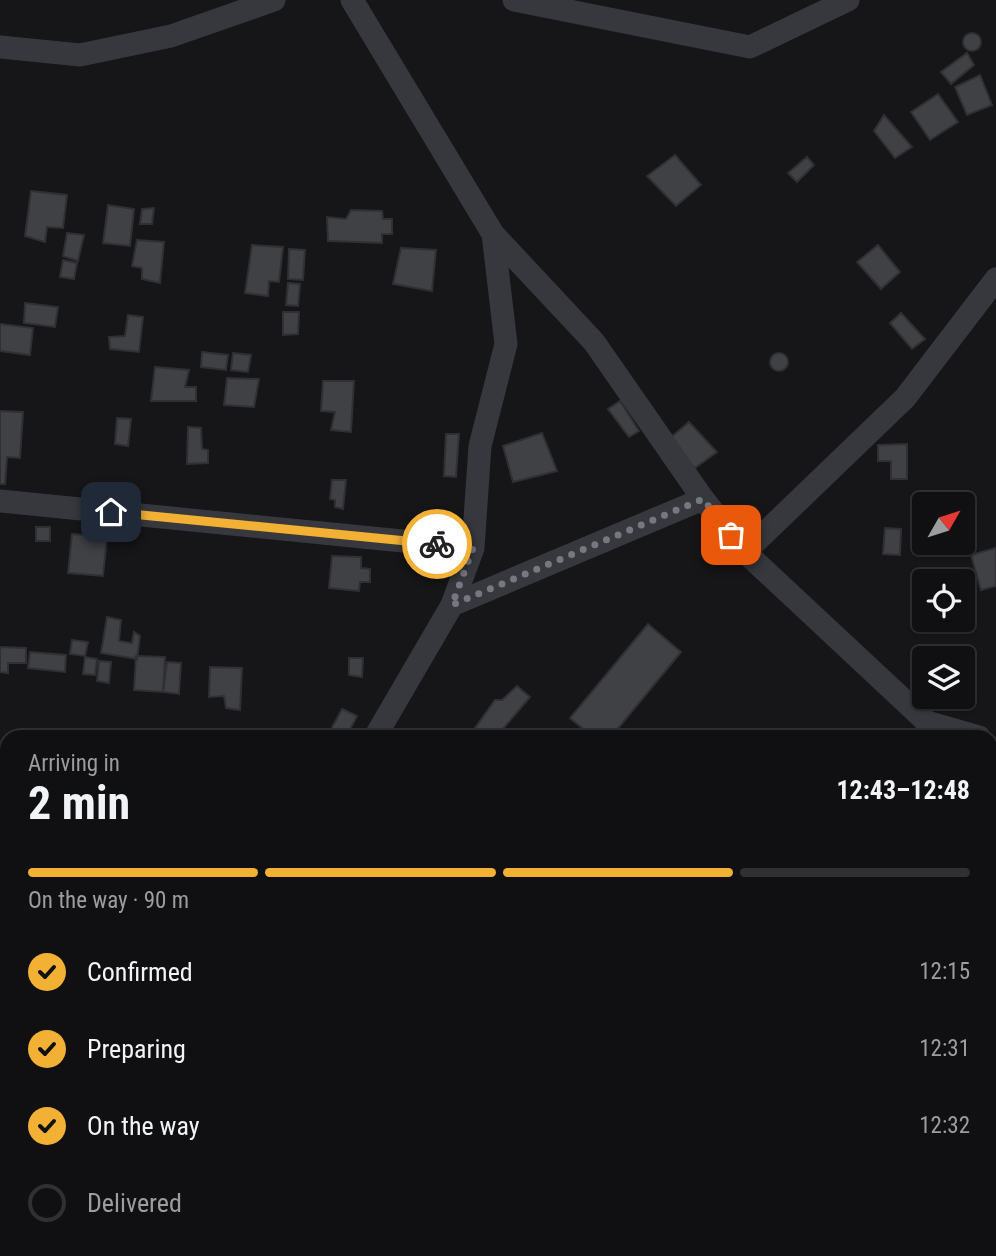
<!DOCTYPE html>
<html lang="en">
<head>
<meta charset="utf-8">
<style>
  body { margin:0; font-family:"Roboto Condensed",sans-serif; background:#19191b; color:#f1f3f6; height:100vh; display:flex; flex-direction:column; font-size:26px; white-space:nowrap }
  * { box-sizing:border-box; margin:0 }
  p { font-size:23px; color:#9c9d9f }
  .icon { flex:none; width:38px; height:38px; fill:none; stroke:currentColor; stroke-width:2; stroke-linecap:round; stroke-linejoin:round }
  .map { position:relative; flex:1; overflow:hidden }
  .panel { position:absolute; left:0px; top:730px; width:998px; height:527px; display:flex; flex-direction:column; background:#101012; border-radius:21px 21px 0 0; box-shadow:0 2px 5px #0004,0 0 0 2px #303032 }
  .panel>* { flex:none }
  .needle { width:46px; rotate:51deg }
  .controls { position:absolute; left:912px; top:492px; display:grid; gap:14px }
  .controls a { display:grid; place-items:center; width:63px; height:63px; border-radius:7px; background:#101012; box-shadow:0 2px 5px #0004,0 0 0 2px #303032; font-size:35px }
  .pin { position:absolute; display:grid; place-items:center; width:60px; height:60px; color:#fff; margin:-30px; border-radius:14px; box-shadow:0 4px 10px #0006 }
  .courier { position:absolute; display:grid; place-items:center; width:70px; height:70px; margin:-35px; border:5px solid #f2b134; border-radius:50%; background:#fff; color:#222; box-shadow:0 2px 9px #0007 }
  .head em { font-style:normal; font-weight:700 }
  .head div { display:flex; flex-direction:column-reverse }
  .head { display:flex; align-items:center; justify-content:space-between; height:119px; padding:0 28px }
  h1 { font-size:46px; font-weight:700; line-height:52px }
  .bar { display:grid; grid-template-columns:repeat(4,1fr); gap:10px 7px; align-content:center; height:84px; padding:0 28px }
  .bar i { height:9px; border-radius:5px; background:#303032 }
  .bar .current { background:#f2b134 }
  .bar p { grid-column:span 4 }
  ol { padding:0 28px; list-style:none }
  li { display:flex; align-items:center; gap:21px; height:77px }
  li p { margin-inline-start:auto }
  li .icon { padding:7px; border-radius:50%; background:#f2b134; color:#111; stroke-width:4 }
  li:last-child { color:#9c9d9f }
  li i { width:38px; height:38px; border:4px solid #303032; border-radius:50% }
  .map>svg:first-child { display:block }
  .building { fill:#404145; stroke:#303034; stroke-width:2 }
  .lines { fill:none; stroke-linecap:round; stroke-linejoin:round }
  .street { stroke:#37383d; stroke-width:23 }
  .done { stroke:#757880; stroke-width:7; stroke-dasharray:0 12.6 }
  .route { stroke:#f2b134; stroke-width:9 }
</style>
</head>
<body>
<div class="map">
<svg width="996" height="1256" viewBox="0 0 996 1256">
  <rect width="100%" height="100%" fill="#161618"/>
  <path class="building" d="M963 42a9 9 0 1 1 18 0a9 9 0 1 1-18 0Z
    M967,53L974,65L951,84L941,72Z
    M980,75L992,105L967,115L955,87Z
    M938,94L958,122L930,140L911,112Z
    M884,115L912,147L895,158L874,131Z
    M675,155L701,185L676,206L647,176Z
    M807,157L814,165L797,182L788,173Z
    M31,191L67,195L63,228L47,227L45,242L25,236Z
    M108,205L134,209L130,246L103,243Z
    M154,208L152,224H140L142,209Z
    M351,210L382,211L383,219H392V234H382V243L328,241L327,217L346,219Z
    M67,233L84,235L78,261L63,256Z
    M137,240L164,242L160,283L142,279V268L132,266Z
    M252,245L283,247L279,282L269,281L268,296L245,293Z
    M878,245L900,272L881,289L857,262Z
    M401,248L436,250L432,291L393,284Z
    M289,249L305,250L303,280L288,279Z
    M63,260L77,263L74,279L60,277Z
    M288,283L300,284L298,306L286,305Z
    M25,303L58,307L55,327L24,323Z
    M283,312H299L298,334L283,335Z
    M901,313L925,339L912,349L890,323Z
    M128,315L143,317L139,352L110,349L109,337L125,336Z
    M0,324L33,328L30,355L0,351Z
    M202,352L228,355L226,370L201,367Z
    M770 362a9 9 0 1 1 18 0a9 9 0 1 1-18 0Z
    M233,353L251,355L248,372L231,370Z
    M155,367L189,370L185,387H196V401H151Z
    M227,378L259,379L254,407L224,405Z
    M323,381H354L351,432L331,430L335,412L321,411Z
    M620,401L639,431L629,437L608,409Z
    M0,411L23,412L20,458L7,457L5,484H0Z
    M117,418L131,419L128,446L115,444Z
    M689,422L717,452L692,470L669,439Z
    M188,427L201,428L202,449L208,450V463L187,464Z
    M542,433L557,471L513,482L503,446Z
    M446,434H459L456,477L444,476Z
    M907,444V479H891V461H878V445Z
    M332,480H346L343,509L335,507V500L330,499Z
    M36,527H50V541H36Z
    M885,528L901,529L900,555L883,554Z
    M72,534L107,537L103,576L68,573Z
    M996,548V586L981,590L971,555Z
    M332,556L361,557V568L370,569V582H360L359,591L329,588Z
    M107,617L121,620L119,641L132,643L134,632L140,636L137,659L101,653Z
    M648,624L681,652L611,737H593L570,718Z
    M72,640L88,642L85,656L70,654Z
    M0,647L26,648V663H8V673L0,672Z
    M30,652L66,655L65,672L28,668Z
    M136,656L165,657L163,692L134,690Z
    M85,657L97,659L95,675L83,674Z
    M349,658H363L362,677L349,675Z
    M99,661L111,662L109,683L97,681Z
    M167,662L181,663L179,694L163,692Z
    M210,667L242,668L240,710L226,708L224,696L209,697Z
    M517,686L530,697L496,737H479L473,731L495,700H502Z
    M342,709L357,716L346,737H331L328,735Z
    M990,971H996V1012L990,1011Z
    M0,1104H7V1122L0,1123Z
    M100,1250H133L134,1254L101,1256Z"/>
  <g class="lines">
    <path class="street" d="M352,0L493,234L506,344L480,446L473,548L452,605L375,737
      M514,0L750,47L848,0
      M0,47L80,55L171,36L274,0
      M493,234L594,342L703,499L745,552L927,722V737
      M0,501L473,548
      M745,552L905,398L996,279
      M452,605L703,499
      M927,722L979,737
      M0,796L7,797
      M0,1090L7,1091
      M990,1233L996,1234
      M305,1250V1256"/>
  </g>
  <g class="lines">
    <path class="done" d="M437,544L473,548L452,605L703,499L731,535"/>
    <path class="route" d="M111,512L437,544"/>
  </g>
</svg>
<div class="controls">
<a><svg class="needle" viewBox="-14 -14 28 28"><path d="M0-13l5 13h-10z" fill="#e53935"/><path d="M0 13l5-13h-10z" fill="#9c9d9f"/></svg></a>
<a><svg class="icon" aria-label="locate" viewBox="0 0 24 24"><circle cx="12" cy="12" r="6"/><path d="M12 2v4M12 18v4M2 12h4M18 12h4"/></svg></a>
<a><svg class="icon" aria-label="layers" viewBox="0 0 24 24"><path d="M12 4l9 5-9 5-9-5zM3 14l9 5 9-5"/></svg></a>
</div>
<div class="pin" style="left:731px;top:535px;background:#ea580c"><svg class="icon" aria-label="bag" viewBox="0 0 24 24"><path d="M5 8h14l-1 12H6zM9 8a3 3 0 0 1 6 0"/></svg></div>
<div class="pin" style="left:111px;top:512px;background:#1f2937"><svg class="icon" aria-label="home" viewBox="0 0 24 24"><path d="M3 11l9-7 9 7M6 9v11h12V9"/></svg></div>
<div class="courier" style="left:437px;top:544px"><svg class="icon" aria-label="bike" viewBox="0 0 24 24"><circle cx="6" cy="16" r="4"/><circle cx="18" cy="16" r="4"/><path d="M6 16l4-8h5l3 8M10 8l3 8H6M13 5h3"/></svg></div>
<section class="panel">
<div class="head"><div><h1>2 min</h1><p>Arriving in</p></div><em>12:43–12:48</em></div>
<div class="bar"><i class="current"></i><i class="current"></i><i class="current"></i><i></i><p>On the way · 90 m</p></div>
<ol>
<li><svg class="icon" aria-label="check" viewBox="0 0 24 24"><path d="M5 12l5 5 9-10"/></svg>Confirmed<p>12:15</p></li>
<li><svg class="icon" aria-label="check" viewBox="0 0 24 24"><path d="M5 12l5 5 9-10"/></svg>Preparing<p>12:31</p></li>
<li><svg class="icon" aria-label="check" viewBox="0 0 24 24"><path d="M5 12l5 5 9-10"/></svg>On the way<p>12:32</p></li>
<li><i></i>Delivered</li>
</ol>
</section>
</div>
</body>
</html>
